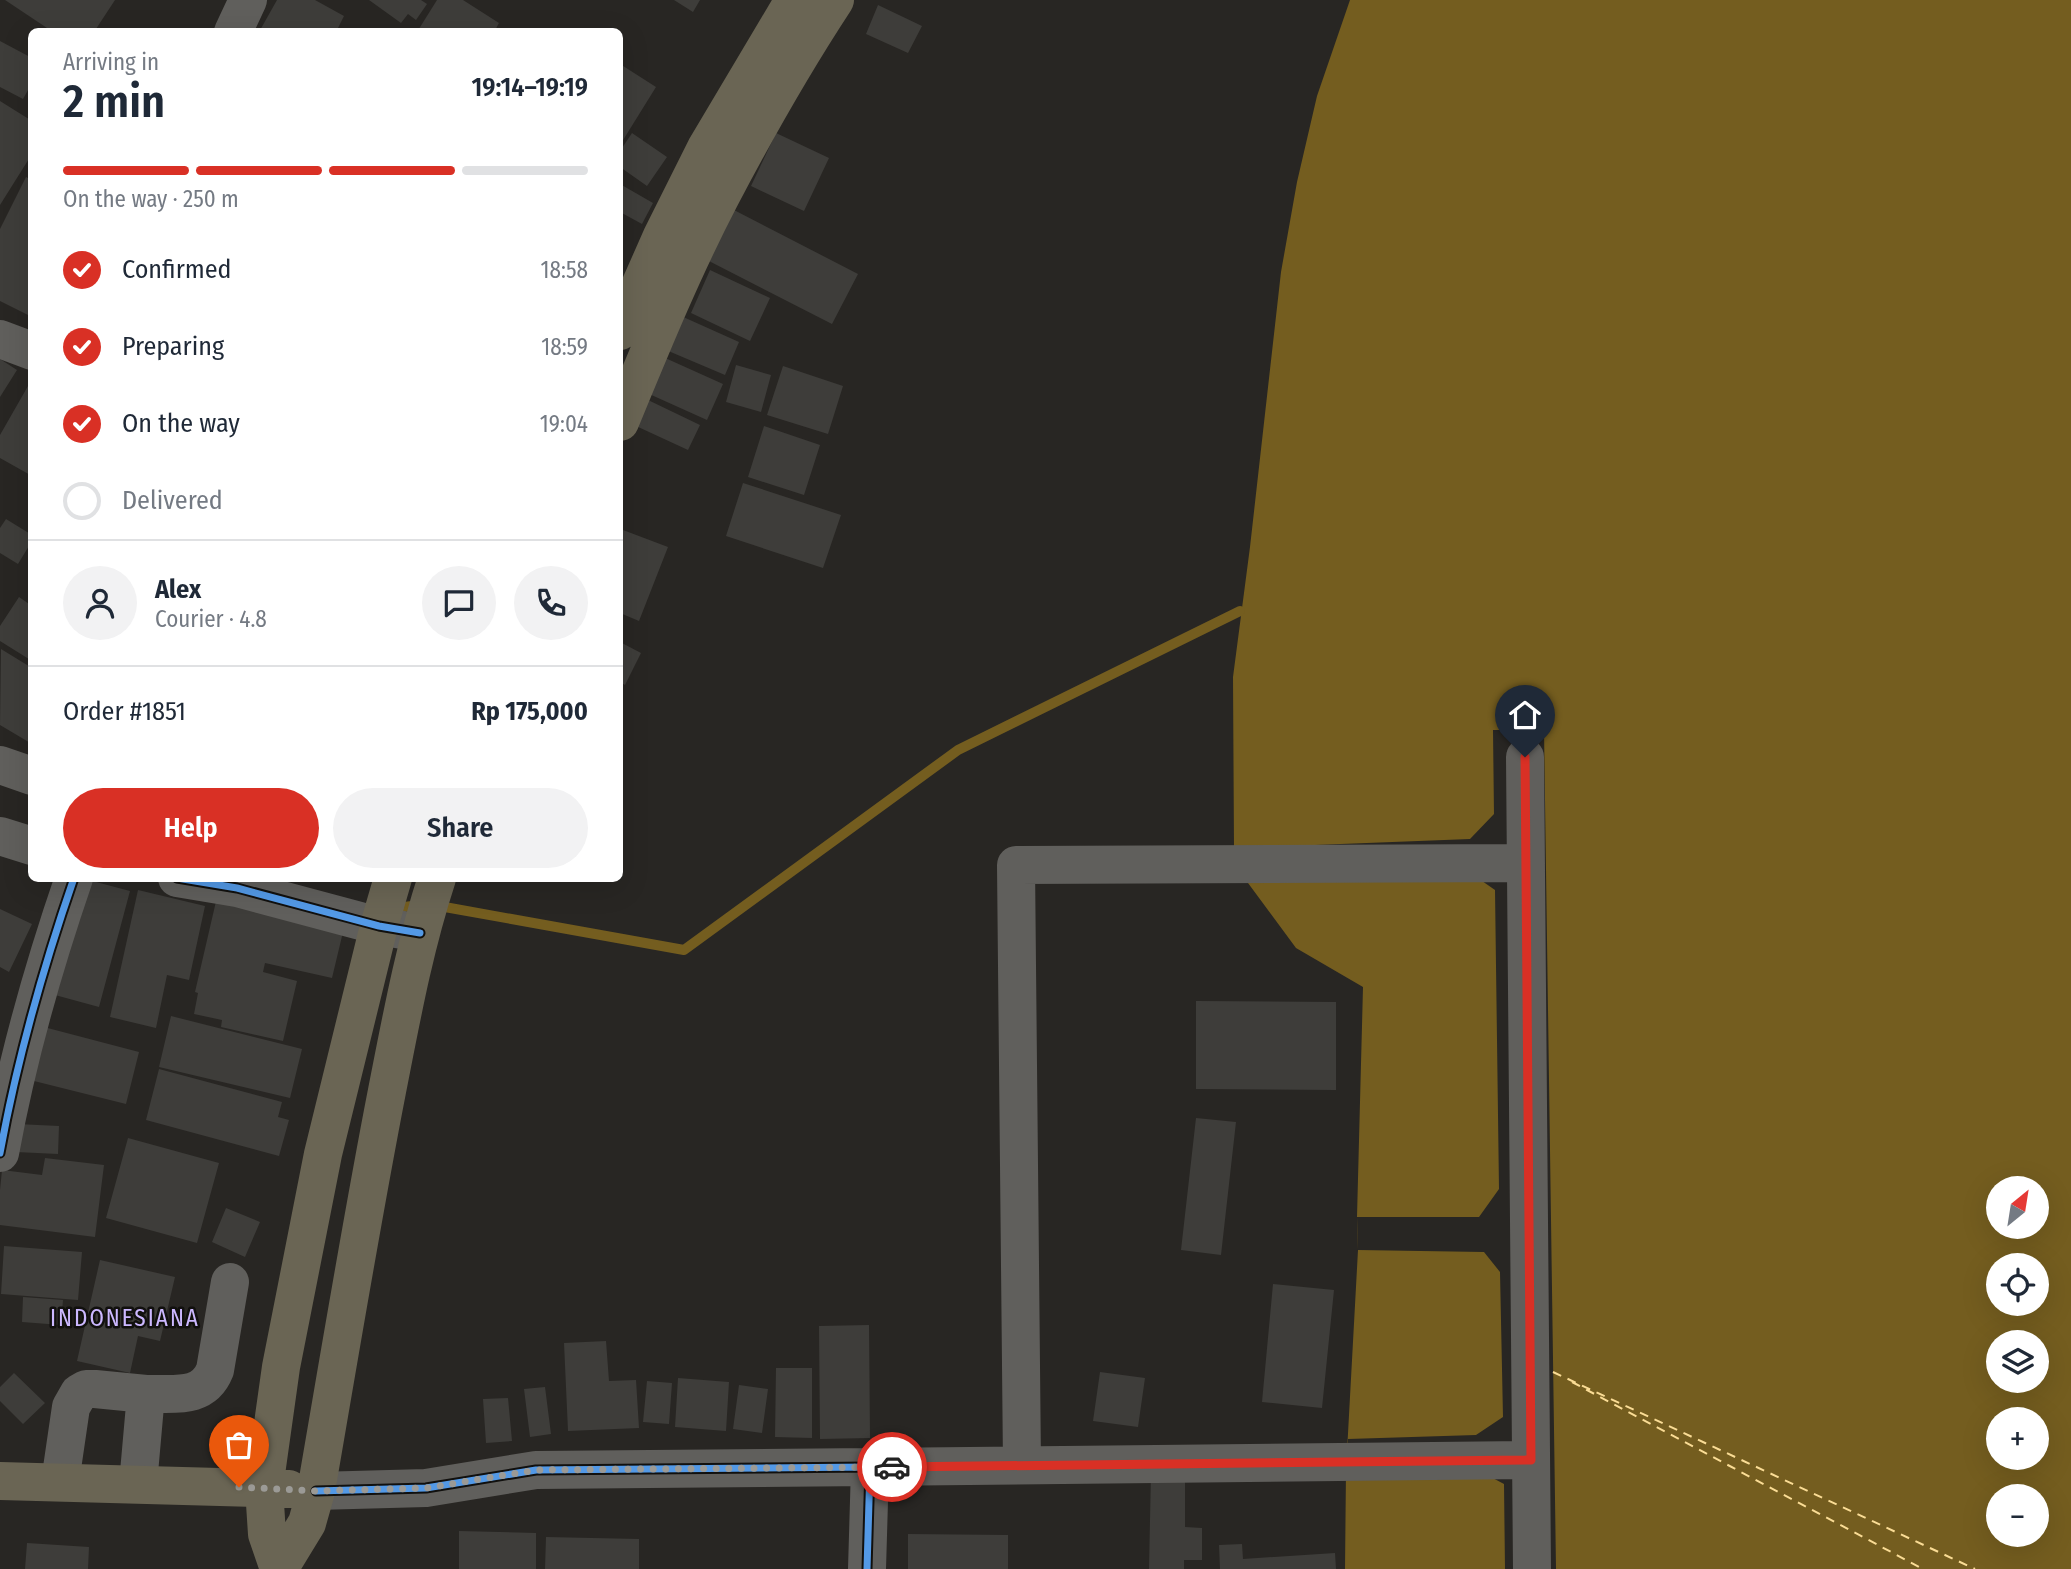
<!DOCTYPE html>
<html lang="en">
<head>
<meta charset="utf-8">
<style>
  body { margin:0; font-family:"Fira Sans Condensed",sans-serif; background:#f2f2f3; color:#1f2937; height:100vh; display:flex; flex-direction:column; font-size:26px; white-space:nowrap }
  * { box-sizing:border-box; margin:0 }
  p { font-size:23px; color:#747a83 }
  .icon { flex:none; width:38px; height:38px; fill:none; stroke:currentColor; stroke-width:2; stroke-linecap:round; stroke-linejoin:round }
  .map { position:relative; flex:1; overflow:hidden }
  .side { position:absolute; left:28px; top:28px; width:595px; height:854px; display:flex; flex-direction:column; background:#fff; border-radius:10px; box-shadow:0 7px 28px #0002 }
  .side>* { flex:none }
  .needle { width:46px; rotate:30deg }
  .controls { position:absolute; left:1986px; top:1176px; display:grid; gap:14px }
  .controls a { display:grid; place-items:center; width:63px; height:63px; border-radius:50%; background:#fff; box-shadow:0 7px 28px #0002; font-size:35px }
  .pin { position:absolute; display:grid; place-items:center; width:60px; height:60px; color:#fff; margin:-72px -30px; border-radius:50% 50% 50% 0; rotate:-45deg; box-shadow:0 0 7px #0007 }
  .pin .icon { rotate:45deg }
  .courier { position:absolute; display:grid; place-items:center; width:70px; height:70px; margin:-35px; border:5px solid #d93025; border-radius:50%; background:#fff; color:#222; box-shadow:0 2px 9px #0007 }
  .headline em { font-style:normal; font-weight:600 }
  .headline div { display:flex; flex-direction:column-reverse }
  .headline { display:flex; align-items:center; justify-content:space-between; height:119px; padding:0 35px }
  h1 { font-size:46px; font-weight:600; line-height:52px }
  .bar { display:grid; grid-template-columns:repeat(4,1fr); gap:10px 7px; align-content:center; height:84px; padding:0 35px }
  .bar i { height:9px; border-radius:5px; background:#e0e1e3 }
  .bar .active { background:#d93025 }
  .bar p { grid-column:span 4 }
  .line { display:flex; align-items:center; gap:18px; padding:0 35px; border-top:2px solid #e0e1e3 }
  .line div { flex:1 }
  .round { display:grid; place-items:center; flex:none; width:74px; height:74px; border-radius:37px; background:#f2f2f3 }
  ol { padding:0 35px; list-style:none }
  li { display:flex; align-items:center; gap:21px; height:77px }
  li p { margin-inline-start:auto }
  li .icon { padding:7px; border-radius:50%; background:#d93025; color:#fff; stroke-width:4 }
  li:last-child { color:#747a83 }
  li i { width:38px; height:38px; border:4px solid #e0e1e3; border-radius:50% }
  .button { display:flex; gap:14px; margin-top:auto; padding:14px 35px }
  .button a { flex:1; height:80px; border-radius:42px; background:#d93025; color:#fff; font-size:28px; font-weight:600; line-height:80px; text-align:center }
  .button a+a { background:#f2f2f3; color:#1f2937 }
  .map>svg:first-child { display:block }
  .water { fill:#745d1f; fill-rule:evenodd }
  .pier { fill:#282623 }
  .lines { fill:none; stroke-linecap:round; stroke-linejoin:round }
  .stream { stroke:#745d1f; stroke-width:10 }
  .ferry { stroke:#fadc95; stroke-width:2; stroke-dasharray:9 7; stroke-linecap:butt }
  .building { fill:#3e3d3a }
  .minor { stroke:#605f5c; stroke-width:38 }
  .highway { stroke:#6a6554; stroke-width:38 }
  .cycleway-casing { stroke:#11100e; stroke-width:11 }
  .cycleway { stroke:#5399e6; stroke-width:7 }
  .done { stroke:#9b9a96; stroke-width:7; stroke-dasharray:0 12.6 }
  .route { stroke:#d93025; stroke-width:9 }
  .labels { text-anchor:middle; stroke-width:5; stroke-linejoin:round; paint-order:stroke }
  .quarter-label { font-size:23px; letter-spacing:2px; fill:#ccb8ff; stroke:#11100e }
</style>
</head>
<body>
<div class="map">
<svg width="2071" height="1569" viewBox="0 0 2071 1569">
  <rect width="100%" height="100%" fill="#282623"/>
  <path class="water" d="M1350,0H2071V1569H1345L1346,1470L1358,1250L1357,1217L1363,987L1296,948L1248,883L1234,848L1233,677L1250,547L1281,272L1297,182L1317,96ZM1998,1188H2037V1227H1998ZM1998,1265H2037V1304H1998ZM1998,1342H2037V1381H1998ZM1998,1419H2037V1458H1998ZM1998,1496H2037V1535H1998Z"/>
  <path class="pier" d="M1493,730H1544L1556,1569H1505L1504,1484L1470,1466L1346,1470L1348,1439L1476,1435L1503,1417L1500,1272L1484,1252L1358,1250L1357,1217H1479L1499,1189L1495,890L1472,874L1234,848L1470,839L1494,814Z"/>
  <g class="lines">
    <path class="stream" d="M390,905L404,907L428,904L684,950L958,750L1240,611"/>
    <path class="ferry" d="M1553,1372L1975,1569
      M1572,1382L1923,1569"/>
  </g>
  <path class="building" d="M5,0H115L94,32H53Z
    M277,0H315L344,16L336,32H259Z
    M369,0H421L427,4L416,20L408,14L401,23Z
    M437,0H463L499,23L494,32H417Z
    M674,0H700L693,12Z
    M878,5L922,26L908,53L866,34Z
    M0,41L32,58V83L23,99L0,87Z
    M620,64L656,87L620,145Z
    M0,101L32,121V154L0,205Z
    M632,133L667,157L647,186L620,167V151Z
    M776,133L829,158L804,211L751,186Z
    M26,177L32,180V317L0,301V229Z
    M620,184L653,203L642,224L620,212Z
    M734,210L858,274L832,324L707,260Z
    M710,270L770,298L750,341L691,313Z
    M681,316L739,342L725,375L666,350Z
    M663,357L723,384L707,420L647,393Z
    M0,359L17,370L0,397Z
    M736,365L771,375L761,412L726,402Z
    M783,366L843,386L828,434L767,415Z
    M32,379V476L0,458V435Z
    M648,400L700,425L688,450L636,426Z
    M764,426L820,445L804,495L748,477Z
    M743,483L841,515L823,568L726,536Z
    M6,519L32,535V541L18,564L0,553V528Z
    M623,530L668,547L639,621L620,613V540Z
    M19,597L32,606V661L0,641V626Z
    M620,642L641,653L625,685L620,682Z
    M1,649L32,668V744L0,725Z
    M81,878L130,891L99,1007L44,992Z
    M138,890L205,906L189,980L167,975L156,1028L110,1017Z
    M217,897L343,932L332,978L265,963L263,972L297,981L283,1041L221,1027L222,1020L194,1014L198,993L195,992Z
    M0,909L32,924L9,972L0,967Z
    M1196,1001L1336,1002V1090L1196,1089Z
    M171,1016L302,1049L290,1098L159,1067Z
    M40,1026L139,1052L126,1104L26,1079Z
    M159,1069L282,1102L278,1117L289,1120L279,1156L146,1120Z
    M1196,1118L1236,1122L1221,1255L1181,1250Z
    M17,1124L59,1126L58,1154L16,1152Z
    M128,1138L219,1163L197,1243L106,1218Z
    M45,1158L104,1165L95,1237L0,1225V1190L2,1170L42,1175Z
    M226,1208L260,1222L245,1257L212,1242Z
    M4,1246L82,1252L78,1300L1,1294Z
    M100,1260L175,1277L160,1341L138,1336L130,1373L77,1361Z
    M1273,1284L1334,1290L1322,1408L1262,1402Z
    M23,1297L63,1300L61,1325L22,1322Z
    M869,1325L870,1438L820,1439L819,1326Z
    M606,1341L609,1381L636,1380L639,1428L568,1431L564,1343Z
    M776,1368H812V1438L775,1437Z
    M1100,1372L1145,1378L1138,1427L1093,1421Z
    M14,1373L45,1403L23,1424L0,1401V1387Z
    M678,1378L729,1382L726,1431L675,1427Z
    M647,1381L672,1383L669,1424L643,1422Z
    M739,1385L768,1389L762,1433L733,1429Z
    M545,1387L551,1434L530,1437L524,1389Z
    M508,1398L512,1441L486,1443L483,1399Z
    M1151,1472L1185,1473V1527L1202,1528V1560H1184V1569H1149Z
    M459,1531L536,1533V1569H459Z
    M908,1534L1008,1535V1569H908Z
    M546,1537L639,1539V1569H545Z
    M27,1543L89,1547L88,1569H25Z
    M1242,1544L1243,1559L1335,1553L1336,1569H1220L1219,1545Z"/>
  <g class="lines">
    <path class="minor" d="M233,32L248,0
      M0,339L32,351
      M1525,757L1532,1569
      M0,765L32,776
      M0,836L32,846
      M177,878L237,888L379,926L420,933
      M0,1153C17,1060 43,968 74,878
      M146,1394C174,1393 203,1400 215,1370L230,1282
      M1022,1465L1016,865L1526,863
      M870,1467L1531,1460
      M60,1482L71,1407L79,1393L86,1389H95L146,1394L138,1484
      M316,1491L426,1488L536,1470L870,1467L867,1569"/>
    <path class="highway" d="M620,331L662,236L706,148L794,0
      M620,422C651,347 682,271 720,198C755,131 793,64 835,0
      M0,1481L289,1489
      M279,1569L307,1523L316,1491C339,1358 361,1224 387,1091C401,1020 414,948 437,878
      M279,1569L267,1534L264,1488L281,1367L323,1154L379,926L393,878"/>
    <defs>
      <path id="cycleway" d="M177,878L237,888L379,926L420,933
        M0,1153C17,1060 43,968 74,878
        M316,1491L426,1488L536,1470L870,1467L867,1569"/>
    </defs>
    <use href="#cycleway" class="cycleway-casing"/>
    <use href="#cycleway" class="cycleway"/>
  </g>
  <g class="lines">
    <path class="done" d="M239,1487L316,1491L426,1488L536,1470L892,1467"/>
    <path class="route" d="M892,1467L1531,1460L1525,757"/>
  </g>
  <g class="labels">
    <g class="quarter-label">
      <text x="125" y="1326">INDONESIANA</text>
    </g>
  </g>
</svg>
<div class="controls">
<a><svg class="needle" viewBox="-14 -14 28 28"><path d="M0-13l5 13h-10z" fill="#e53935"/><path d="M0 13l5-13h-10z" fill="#747a83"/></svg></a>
<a><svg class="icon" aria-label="locate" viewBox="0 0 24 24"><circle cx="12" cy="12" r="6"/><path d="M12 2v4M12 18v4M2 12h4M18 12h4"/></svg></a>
<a><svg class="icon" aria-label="layers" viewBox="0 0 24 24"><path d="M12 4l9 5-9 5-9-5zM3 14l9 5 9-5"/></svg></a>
<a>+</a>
<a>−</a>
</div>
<div class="pin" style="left:239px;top:1487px;background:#ea580c"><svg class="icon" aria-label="bag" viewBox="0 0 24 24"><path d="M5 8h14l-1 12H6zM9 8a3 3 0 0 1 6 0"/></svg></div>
<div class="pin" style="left:1525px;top:757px;background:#1f2937"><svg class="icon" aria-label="home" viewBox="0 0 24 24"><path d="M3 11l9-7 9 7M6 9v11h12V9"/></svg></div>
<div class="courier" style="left:892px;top:1467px"><svg class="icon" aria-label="car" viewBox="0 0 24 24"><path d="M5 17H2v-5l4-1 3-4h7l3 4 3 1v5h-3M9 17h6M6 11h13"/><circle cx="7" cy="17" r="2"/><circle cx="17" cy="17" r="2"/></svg></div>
<section class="side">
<div class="headline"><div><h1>2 min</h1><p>Arriving in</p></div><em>19:14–19:19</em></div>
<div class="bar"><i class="active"></i><i class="active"></i><i class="active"></i><i></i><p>On the way · 250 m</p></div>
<ol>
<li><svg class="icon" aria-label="check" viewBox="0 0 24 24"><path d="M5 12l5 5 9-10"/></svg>Confirmed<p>18:58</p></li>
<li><svg class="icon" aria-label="check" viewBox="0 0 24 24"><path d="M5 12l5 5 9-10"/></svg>Preparing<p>18:59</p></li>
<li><svg class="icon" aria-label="check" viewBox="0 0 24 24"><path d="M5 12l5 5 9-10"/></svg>On the way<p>19:04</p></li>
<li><i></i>Delivered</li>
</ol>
<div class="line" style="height:126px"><a class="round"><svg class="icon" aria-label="person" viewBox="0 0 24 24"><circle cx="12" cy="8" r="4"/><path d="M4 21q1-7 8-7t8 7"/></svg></a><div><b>Alex</b><p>Courier · 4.8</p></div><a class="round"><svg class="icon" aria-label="chat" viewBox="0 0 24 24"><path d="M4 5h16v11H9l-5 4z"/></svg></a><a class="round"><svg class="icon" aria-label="phone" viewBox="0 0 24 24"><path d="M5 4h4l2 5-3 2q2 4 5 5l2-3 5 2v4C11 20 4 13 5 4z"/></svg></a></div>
<div class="line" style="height:91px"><div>Order #1851</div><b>Rp 175,000</b></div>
<div class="button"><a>Help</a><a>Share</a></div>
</section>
</div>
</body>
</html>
